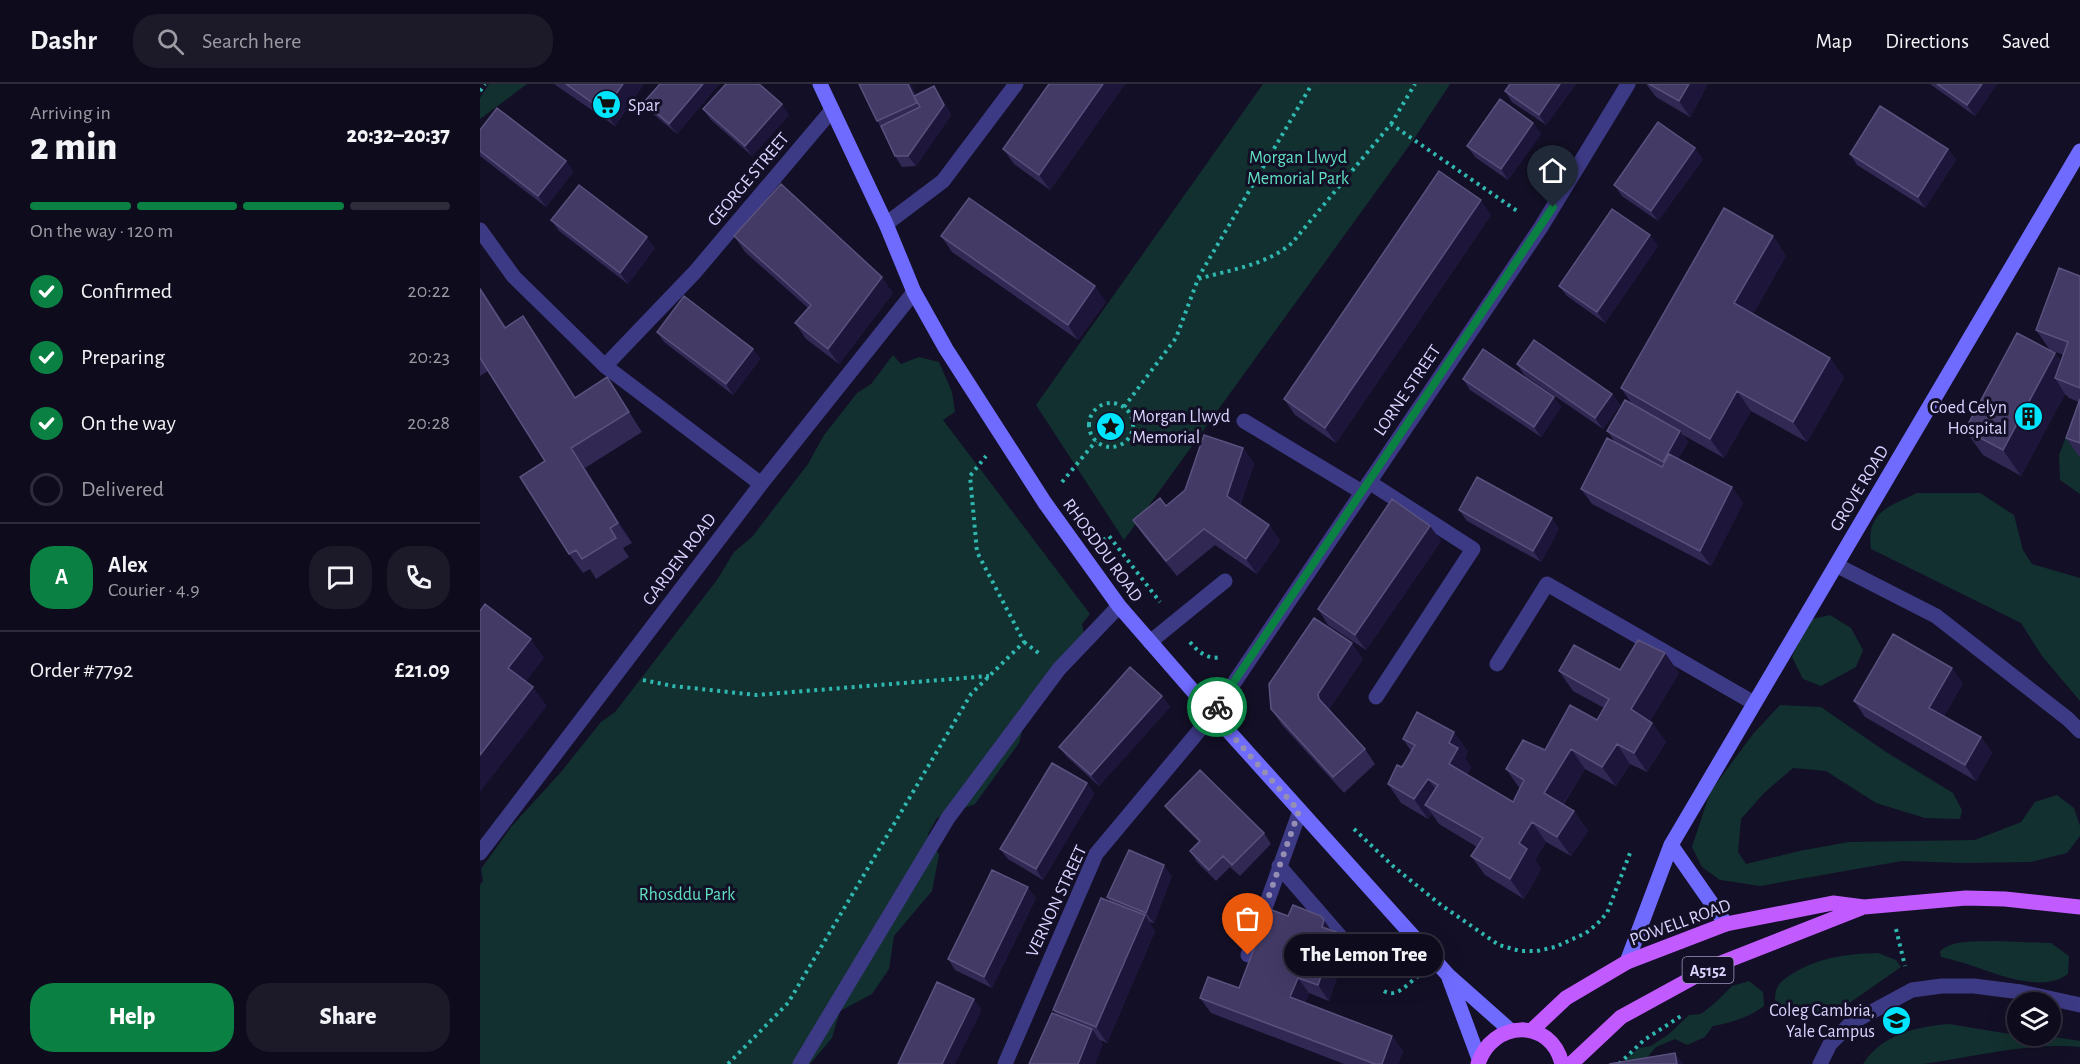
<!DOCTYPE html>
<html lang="en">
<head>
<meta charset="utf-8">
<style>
  body { margin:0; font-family:"Alegreya Sans",sans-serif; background:#1c1929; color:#f1f3f6; height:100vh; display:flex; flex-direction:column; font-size:22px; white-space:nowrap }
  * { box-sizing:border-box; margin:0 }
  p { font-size:20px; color:#9b9ba3 }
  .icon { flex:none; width:33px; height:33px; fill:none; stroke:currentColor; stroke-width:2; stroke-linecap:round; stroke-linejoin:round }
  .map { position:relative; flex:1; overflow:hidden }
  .details { display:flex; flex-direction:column; background:#0e0b1c; width:480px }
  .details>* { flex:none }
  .buttons { position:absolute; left:1527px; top:908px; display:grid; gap:12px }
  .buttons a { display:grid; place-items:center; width:54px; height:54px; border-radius:50%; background:#0e0b1c; box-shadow:0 6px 24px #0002,0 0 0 2px #2e2b3b; font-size:30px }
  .pin { position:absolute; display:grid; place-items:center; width:51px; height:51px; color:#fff; margin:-62px -26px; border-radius:50% 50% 50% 0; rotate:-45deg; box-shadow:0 0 6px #0007 }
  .pin .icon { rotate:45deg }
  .courier { position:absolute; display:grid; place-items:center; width:60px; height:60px; margin:-30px; border:4px solid #0b8043; border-radius:50%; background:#fff; color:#222; box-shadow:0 2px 8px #0007 }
  .bubble { position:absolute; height:42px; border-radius:21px; background:#0e0b1c; box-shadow:0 6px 24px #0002,0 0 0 2px #2e2b3b; font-size:20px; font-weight:800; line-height:42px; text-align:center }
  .overview em { font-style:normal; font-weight:800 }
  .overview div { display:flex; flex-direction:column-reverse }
  .overview { display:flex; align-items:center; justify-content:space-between; height:102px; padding:0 30px }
  h1 { font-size:39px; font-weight:800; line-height:45px }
  .bar { display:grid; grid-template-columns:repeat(4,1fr); gap:9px 6px; align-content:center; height:72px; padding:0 30px }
  .bar i { height:8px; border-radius:4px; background:#2e2b3b }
  .bar .current { background:#0b8043 }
  .bar p { grid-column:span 4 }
  .line { display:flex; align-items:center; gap:15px; padding:0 30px; border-top:2px solid #2e2b3b }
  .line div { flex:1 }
  .round { display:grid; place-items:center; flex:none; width:63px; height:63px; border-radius:24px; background:#1c1929 }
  ol { padding:0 30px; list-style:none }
  li { display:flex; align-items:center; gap:18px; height:66px }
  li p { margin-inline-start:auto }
  li .icon { padding:6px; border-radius:50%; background:#0b8043; color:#fff; stroke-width:4 }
  li:last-child { color:#9b9ba3 }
  li i { width:33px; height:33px; border:3px solid #2e2b3b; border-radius:50% }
  .primary-button { display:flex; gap:12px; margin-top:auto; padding:12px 30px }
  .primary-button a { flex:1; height:69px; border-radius:24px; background:#0b8043; color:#fff; font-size:24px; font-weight:800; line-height:69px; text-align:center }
  .primary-button a+a { background:#1c1929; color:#f1f3f6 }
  header { display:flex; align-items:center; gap:36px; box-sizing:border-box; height:84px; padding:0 30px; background:#0e0b1c; border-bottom:2px solid #2e2b3b }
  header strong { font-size:28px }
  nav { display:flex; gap:33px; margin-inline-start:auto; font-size:21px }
  .search { width:420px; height:54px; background:#1c1929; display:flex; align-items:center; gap:15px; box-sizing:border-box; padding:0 21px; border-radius:24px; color:#9b9ba3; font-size:22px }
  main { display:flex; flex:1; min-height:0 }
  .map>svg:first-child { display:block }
  .green { fill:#12302f }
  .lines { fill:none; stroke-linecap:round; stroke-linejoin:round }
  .path { stroke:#2fb8b0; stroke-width:4; stroke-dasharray:3 4.5; stroke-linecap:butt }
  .lane { stroke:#3d3a85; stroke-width:15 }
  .street { stroke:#3d3a85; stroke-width:15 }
  .secondary { stroke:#6f6bff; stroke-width:15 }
  .primary { stroke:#c25bff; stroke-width:15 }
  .wall { fill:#312854 }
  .shaded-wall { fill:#1d163a }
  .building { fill:#433a66; stroke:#5a527e; stroke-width:1.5 }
  .done { stroke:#948fb3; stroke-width:6; stroke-dasharray:0 10.8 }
  .route { stroke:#0b8043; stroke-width:8 }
  .labels { text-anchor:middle; stroke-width:6; stroke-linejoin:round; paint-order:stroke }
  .shield { fill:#130f26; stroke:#9e99be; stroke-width:1.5 }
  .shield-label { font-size:16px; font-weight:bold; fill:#d9d4ff }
  .poi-label { font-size:18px; fill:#d9d4ff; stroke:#130f26; text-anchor:start }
  .park-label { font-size:18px; fill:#5fe0c0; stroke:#130f26 }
  .street-label { font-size:18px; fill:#d9d4ff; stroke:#130f26 }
</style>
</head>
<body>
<header>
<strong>Dashr</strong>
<div class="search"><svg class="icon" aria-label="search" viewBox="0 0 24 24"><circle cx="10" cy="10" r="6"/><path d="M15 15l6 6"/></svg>Search here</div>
<nav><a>Map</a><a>Directions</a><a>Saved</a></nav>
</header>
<main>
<section class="details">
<div class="overview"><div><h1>2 min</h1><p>Arriving in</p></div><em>20:32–20:37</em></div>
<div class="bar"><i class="current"></i><i class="current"></i><i class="current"></i><i></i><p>On the way · 120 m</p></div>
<ol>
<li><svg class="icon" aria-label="check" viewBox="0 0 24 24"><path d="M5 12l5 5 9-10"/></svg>Confirmed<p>20:22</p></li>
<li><svg class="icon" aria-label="check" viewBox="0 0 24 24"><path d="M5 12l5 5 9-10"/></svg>Preparing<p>20:23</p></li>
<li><svg class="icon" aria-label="check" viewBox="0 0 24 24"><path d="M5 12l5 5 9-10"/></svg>On the way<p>20:28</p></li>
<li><i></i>Delivered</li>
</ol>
<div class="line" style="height:108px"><b class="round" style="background:#0b8043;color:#fff">A</b><div><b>Alex</b><p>Courier · 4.9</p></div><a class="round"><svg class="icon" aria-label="chat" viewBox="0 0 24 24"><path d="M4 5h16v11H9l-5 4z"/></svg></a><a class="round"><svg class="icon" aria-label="phone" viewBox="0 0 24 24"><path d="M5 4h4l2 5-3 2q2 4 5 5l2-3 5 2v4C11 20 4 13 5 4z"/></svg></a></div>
<div class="line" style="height:78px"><div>Order #7792</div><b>£21.09</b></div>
<div class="primary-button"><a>Help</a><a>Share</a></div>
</section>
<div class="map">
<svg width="1600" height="980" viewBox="0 0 1600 980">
  <rect width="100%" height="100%" fill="#130f26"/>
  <path class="green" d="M9,0H47L0,35V14Z
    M783,0H970L934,55L644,456L556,321Z
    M413,271L421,280L439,273L459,278L472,308L475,328L463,336L610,530L602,540L604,549L550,616L539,659L495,720L457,734L448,750L459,771L452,807L414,852L409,885L392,910L360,927L352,954L330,980H0V801L3,797L1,785L31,743L81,688L121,638L135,628L237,496L254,468L272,453L328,380L344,351L377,309L391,300Z
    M1592,337L1600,372V410L1580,396L1579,371Z
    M1437,409H1500L1534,431L1543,466L1552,480L1600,494V617L1562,572L1541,539L1391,465C1386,428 1408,423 1437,409Z
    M1350,531L1371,544L1383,566L1376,583L1341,602L1323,595L1312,573L1328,536Z
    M1300,621L1341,623L1406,668L1473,709L1482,726L1480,735L1445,734L1396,719L1346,687L1313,684L1284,709L1261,735L1258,768L1266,780L1319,767L1369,758L1495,756L1541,738L1555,718L1577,711L1594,724L1600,742V752L1587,769L1551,778L1482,779L1422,777L1280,802L1240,796L1222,783L1212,763L1230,708L1273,650Z
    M1515,857L1571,859L1589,872L1588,890C1563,909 1519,891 1493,882C1483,878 1472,876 1461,873L1460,867C1474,855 1498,858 1515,857Z
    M1398,869L1416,876L1421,883L1365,922L1349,921L1350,930L1340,935L1325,926L1301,921L1295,916C1295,901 1301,897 1312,890C1339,873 1367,870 1398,869Z
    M1269,897L1283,908L1284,922C1269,933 1252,939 1233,942L1225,953L1207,961L1195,955L1176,963L1165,976L1144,980L1149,972L1159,964L1171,962L1189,950L1209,931L1221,930L1235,919L1252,902Z
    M1469,940L1530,950L1537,948L1538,951H1561L1600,957V963C1549,958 1494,973 1443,980C1424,980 1403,980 1383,980C1402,950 1436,943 1469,940Z"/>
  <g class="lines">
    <path class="path" d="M0,7L5,0
      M911,40L935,0
      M718,194L832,0
      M609 341a22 22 0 1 1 44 0a22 22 0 1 1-44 0Z
      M644,323L696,254L718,195C749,186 787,181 812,159L911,40L1040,129
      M582,398L616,357
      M623,456L629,452L680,518
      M544,558L560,570
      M710,558C718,568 728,576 742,573
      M163,596L193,602L276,611L509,592
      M874,745L914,783L961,821L1019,861L1040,867H1057L1075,863L1106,849L1117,840L1127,829L1150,769
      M1416,845L1425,882
      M904,907C917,915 928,899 938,892
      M248,980L308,919L491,610L544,558L497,468L490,392L506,372
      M1139,980L1164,956L1201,932"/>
    <path class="lane" d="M764,337L882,408
      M889,398L993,465L896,613
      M1356,481L1456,532L1588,635L1600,647
      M670,558L745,497
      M1017,580L1067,500L1274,619
      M799,782L871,865
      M768,871L820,727
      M320,980L468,734L579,585L639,522"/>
    <path class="street" d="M406,140L463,97L536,0
      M0,146L34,193L125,282L281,400
      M125,282L215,188L352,26
      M0,769L281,400L434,208
      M525,980L616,770L733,630L1061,143L1148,0
      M1340,980L1350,960L1371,939L1432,906L1462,902H1494L1541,908L1600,921"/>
    <path class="secondary" d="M340,0L406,140L434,208L466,265L565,419L639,522L733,630L968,891L1031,947
      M1191,761L1246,840
      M1147,878L1191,761L1600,67
      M969,894L999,975"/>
    <path class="primary" d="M1051,947L1086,914L1147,878L1246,840L1353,819L1384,823L1486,814L1525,815L1600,823
      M998,980C1012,936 1071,933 1082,980
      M1091,980L1141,933L1236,881L1381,824"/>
  </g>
  <path class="wall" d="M74,0H164L135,42Z
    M180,0H239L197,50L172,29L164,18Z
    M379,0H431L436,11L461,13L471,31L436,82L422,83L415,72Z
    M569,0H645L570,106L534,80L523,65Z
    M1030,0H1096L1066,41L1032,18L1025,7Z
    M1166,0H1228L1210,33L1176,13Z
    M1450,0H1517L1495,32Z
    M223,25L309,31L272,72L231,36Z
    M1053,39L1061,50L1028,96L995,73L987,62Z
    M0,46L86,77L93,88L66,123L0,72Z
    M1468,65L1476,76L1445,124L1377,81L1370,70Z
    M1223,75L1178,137L1142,112L1134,101Z
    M1011,131L856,359L815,331L804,315Z
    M71,136L175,164L148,200L79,147Z
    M254,152L413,209L359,280L326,255L315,239L328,224L265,168Z
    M461,152L626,218L598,256L472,168Z
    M1293,152L1306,172L1273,230L1350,274L1364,294L1327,358L1271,327L1244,374L1203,351L1208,358L1198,375L1252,403L1263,419L1231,482L1112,420L1101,405L1135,358L1127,347L1152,320L1141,304Z
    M1178,162L1125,239L1087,212L1079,202Z
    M1600,192V374L1586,354L1599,318L1589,314L1585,310L1541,392L1503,371L1485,346L1575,269L1581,277L1584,271L1570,266L1556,246Z
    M0,203L26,243L57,252L95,313L127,293L162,348L105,384L152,459L143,464L149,473L116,495L110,485L103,489L89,470L65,377L8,287L0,292Z
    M177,248L273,265L280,275L253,311L184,258Z
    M1037,280L1132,310L1140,321L1123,345L1044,291Z
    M983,295L1074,313L1081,323L1061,353L990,306Z
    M763,364L774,380L760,421L789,441L800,457L777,490L735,461L697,492L664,452L653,436L686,422Z
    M979,426L1079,445L1061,478L987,437Z
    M950,442L961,457L886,566L848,541L838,525Z
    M1185,569L1199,589L1170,637L1172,639L1186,658L1167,688L1150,680L1136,702L1105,685L1083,721L1094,727L1108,747L1091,772L1066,758L1055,776L1061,785L1044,815L1005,791L991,772L997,763L959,740L952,730L948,735L921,719L908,700L922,683L931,667L923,655L988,667L985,674L991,683L987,691L1033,718L1040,705L1026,685L1065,666L1117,636L1124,624L1093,607L1079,587L1140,586Z
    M883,575L849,625L885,665L895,680L864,709L802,641L791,625Z
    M1483,599L1464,632L1501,653L1512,669L1496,697L1385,633L1374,617Z
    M682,612L690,623L619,702L587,673L579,663Z
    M607,699L614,710L563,796L528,775L520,765Z
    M685,722L784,749L791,760L760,792L750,783L736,797L717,778L710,767L719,758L693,732Z
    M692,792L674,839L669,838L675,847L627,959L620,956L623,961L577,931L573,926L630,817L627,813Z
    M556,814L512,904L475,886L468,875Z
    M851,846L856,848L867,864L849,917L829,909L825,919L912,952L923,968L918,980H864L731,929L720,914L759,904Z"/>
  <path class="shaded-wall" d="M143,0H164L135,42L124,27Z
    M223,0H239L197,50L189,40Z
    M428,0H431L447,34L437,19Z
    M623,0H645L570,106L559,91Z
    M1080,0H1096L1066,41L1059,31Z
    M1209,0H1228L1210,33L1199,17Z
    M1502,0H1517L1495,32L1487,21Z
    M454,2L461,13L471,31L436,82L428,72Z
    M302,20L309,31L272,72L265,62Z
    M1053,39L1061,50L1028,96L1021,85Z
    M1215,64L1223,75L1178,137L1171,127Z
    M1468,65L1476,76L1445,124L1438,113Z
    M86,77L93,88L66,123L58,112Z
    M1001,116L1011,131L856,359L845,344Z
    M1170,151L1178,162L1125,239L1117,228Z
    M1293,152L1306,172L1268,239L1254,219Z
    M167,153L175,164L148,200L140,189Z
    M402,193L413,209L359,280L348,265Z
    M615,202L626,218L598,256L588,241Z
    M0,203L38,263L0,205Z
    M43,232L57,252L108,333L95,314Z
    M273,265L280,275L253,311L246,300Z
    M1575,269L1593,295L1575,294L1585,310L1541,392L1523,366Z
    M1350,274L1364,294L1327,358L1313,338Z
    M1257,307L1271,327L1244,374L1230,355Z
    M1132,310L1140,321L1123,345L1115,334Z
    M1074,313L1081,323L1061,353L1054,343Z
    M1200,347L1208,358L1190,389L1183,378Z
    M91,364L105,384L152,459L138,439Z
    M763,364L774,380L757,428L747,412Z
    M1252,403L1263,419L1231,482L1220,467Z
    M1072,434L1079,445L1061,478L1053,467Z
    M789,441L800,457L777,490L766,475Z
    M950,442L961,457L886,566L875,551Z
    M51,555L64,574L42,603L28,584Z
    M872,559L883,575L849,625L839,615L838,610Z
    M1185,569L1199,589L1165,645L1151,625Z
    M1472,584L1483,599L1460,639L1449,624Z
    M53,603L67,622L0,708V671Z
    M682,612L690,623L619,702L611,691Z
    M1172,639L1186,658L1167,688L1154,669Z
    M974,648L988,667L985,674L991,683L983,700L969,680V659Z
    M1501,653L1512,669L1496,697L1485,681Z
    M1137,660L1150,680L1136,702L1122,683Z
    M1091,665L1105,685L1077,729L1064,709Z
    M948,695L962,714L945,721L952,730L948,735L934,715Z
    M607,699L614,710L563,796L556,785Z
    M1094,727L1108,747L1091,772L1077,753Z
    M1052,738L1066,758L1055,776L1061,785L1044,815L1030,795L1039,759Z
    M684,781L692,792L674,839L666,829Z
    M548,803L556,814L512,904L504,893Z
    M665,831L675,847L627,959L616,943Z
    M844,836L855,852L856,848L867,864L849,917L838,901L842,843Z
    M818,894L829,909L821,929L810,913Z
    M494,915L502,926L475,980H462Z
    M612,945L623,961L615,980H598Z
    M912,952L923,968L918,980H902Z
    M1195,969L1203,980H1197Z"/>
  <path class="building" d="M86,0H143L124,27Z
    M180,0H223L189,40L164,18Z
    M246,0H279L302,20L265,62L223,25Z
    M379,0H428L437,19L397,37Z
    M569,0H623L559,91L523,65Z
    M1030,0H1080L1059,31L1025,7Z
    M1169,0H1209L1199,17Z
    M1457,0H1502L1487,21Z
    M454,2L464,21L428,72H415L401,42L440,23L434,12Z
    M1020,15L1053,39L1021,85L987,62Z
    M1400,22L1468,65L1438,113L1370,70Z
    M17,24L86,77L58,112L0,67V46Z
    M1178,38L1215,64L1171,127L1134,101Z
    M959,87L1001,116L845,344L804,315Z
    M301,100L402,193L348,265L315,239L331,221L254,152Z
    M99,101L167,153L140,189L71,136Z
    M489,114L615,202L588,241L461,152Z
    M1244,124L1293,152L1254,219L1350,274L1313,338L1257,307L1230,355L1141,304Z
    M1132,125L1170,151L1117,228L1079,202Z
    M1579,184L1600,192V304L1575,294L1588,258L1556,246Z
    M0,205L25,244L43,232L95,314L127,293L149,328L91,364L138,439L130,444L136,454L102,475L96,466L89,470L40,393L65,377L0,274Z
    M204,212L273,265L246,300L177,248Z
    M1537,249L1575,269L1523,366L1485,346Z
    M1054,256L1132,310L1115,334L1037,280Z
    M1003,265L1074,313L1054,343L983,295Z
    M1600,315V359L1586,354Z
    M1145,316L1200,347L1183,378L1127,347Z
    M724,351L763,364L747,412L789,441L766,475L724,445L686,477L653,436L680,414L686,422L705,406Z
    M1127,354L1182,383L1189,370L1252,403L1220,467L1101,405Z
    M997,393L1072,434L1053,467L979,426Z
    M912,415L950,442L875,551L838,525Z
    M5,520L51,555L28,584L53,603L0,671V527Z
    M834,534L872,559L838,610L839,615L885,665L853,693L791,625L789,600Z
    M1413,550L1472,584L1449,624L1501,653L1485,681L1374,617Z
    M1158,556L1185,569L1151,625L1172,639L1154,669L1137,660L1122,683L1091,665L1064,709L1094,727L1077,753L1052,738L1039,759L1047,765L1030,795L991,772L1003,754L945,721L958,701L948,695L934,715L908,700L917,681L922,683L935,661L923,655L937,628L974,648L969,659L978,664L969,680L1033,718L1044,696L1026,685L1043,656L1065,666L1090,621L1117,636L1129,615L1079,587L1094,561L1140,586Z
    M650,583L682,612L611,691L579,663Z
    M572,679L607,699L556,785L520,765Z
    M720,686L784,749L752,781L743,772L729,786L710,767L720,757L685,722Z
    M649,766L684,781L666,829L627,813Z
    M512,786L548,803L504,893L468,875Z
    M621,814L665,831L616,943L573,926Z
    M813,821L841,832L844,836L842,843L856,848L838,901L818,894L810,913L912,952L902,980H895L720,914L728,893L759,904L789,825L808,832Z
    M457,898L494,915L462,980H418Z
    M572,929L612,945L598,980H549Z
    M1195,969L1197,980H1129Z"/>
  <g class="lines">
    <path class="done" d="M737,623L733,630L819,727L768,871"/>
    <path class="route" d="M737,623L1073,123"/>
  </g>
  <defs>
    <symbol id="supermarket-disc" viewBox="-11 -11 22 22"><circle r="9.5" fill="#00e5ff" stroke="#130f26"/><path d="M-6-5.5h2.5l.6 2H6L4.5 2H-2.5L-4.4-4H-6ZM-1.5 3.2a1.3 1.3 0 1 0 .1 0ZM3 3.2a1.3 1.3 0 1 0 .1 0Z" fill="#111"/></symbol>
    <symbol id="building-disc" viewBox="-11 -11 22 22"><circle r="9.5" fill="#00e5ff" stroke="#130f26"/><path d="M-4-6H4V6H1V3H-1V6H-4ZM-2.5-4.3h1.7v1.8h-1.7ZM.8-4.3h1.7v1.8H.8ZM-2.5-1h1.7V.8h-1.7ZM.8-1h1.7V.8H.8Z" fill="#111"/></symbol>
    <symbol id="sight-disc" viewBox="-11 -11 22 22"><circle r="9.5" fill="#00e5ff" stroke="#130f26"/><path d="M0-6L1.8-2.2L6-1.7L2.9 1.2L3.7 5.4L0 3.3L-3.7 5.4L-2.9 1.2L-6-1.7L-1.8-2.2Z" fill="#111"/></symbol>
    <symbol id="university-disc" viewBox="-11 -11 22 22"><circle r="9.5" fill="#00e5ff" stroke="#130f26"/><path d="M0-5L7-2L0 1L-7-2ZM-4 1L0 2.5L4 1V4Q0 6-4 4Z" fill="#111"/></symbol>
  </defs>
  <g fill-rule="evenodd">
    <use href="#supermarket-disc" x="110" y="4" width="33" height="33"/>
    <use href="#building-disc" x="1532" y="316" width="33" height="33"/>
    <use href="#sight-disc" x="614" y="326" width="33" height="33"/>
    <use href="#university-disc" x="1400" y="920" width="33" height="33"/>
  </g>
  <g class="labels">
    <rect class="shield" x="1202.5" y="873" width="51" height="26" rx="4.5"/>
    <g class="shield-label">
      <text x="1228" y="892">A5152</text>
    </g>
    <g class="poi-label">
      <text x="148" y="27">Spar</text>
      <text x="1527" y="329" text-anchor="end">Coed Celyn<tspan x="1527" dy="21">Hospital</tspan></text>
      <text x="652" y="338">Morgan Llwyd<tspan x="652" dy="21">Memorial</tspan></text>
      <text x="1395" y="932" text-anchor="end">Coleg Cambria,<tspan x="1395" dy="21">Yale Campus</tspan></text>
    </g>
    <g class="park-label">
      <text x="818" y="79">Morgan Llwyd<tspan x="818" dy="21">Memorial Park</tspan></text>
      <text x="207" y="816">Rhosddu Park</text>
    </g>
    <g class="street-label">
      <text transform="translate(268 95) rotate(-50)" y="6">GEORGE STREET</text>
      <text transform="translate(927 306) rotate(-56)" y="6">LORNE STREET</text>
      <text transform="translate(1379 404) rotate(-59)" y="6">GROVE ROAD</text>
      <text transform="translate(623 466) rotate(54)" y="6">RHOSDDU ROAD</text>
      <text transform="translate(199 475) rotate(-53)" y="6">GARDEN ROAD</text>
      <text transform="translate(576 817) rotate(-65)" y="6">VERNON STREET</text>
      <text transform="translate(1200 838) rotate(-20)" y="6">POWELL ROAD</text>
    </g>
  </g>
</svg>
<div class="buttons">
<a><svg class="icon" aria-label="layers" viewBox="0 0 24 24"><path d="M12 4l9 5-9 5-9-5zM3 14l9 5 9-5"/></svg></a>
</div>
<div class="pin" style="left:768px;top:871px;background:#ea580c"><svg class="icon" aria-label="bag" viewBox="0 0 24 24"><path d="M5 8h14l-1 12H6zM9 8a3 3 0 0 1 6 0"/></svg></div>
<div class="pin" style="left:1073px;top:123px;background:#1f2937"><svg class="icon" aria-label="home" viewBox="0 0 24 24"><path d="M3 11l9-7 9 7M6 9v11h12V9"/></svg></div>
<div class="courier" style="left:737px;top:623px"><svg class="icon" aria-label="bike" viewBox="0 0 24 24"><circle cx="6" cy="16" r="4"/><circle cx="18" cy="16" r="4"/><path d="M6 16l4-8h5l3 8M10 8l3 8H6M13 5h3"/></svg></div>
<div class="bubble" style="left:804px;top:850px;width:159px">The Lemon Tree</div>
</div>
</main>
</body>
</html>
